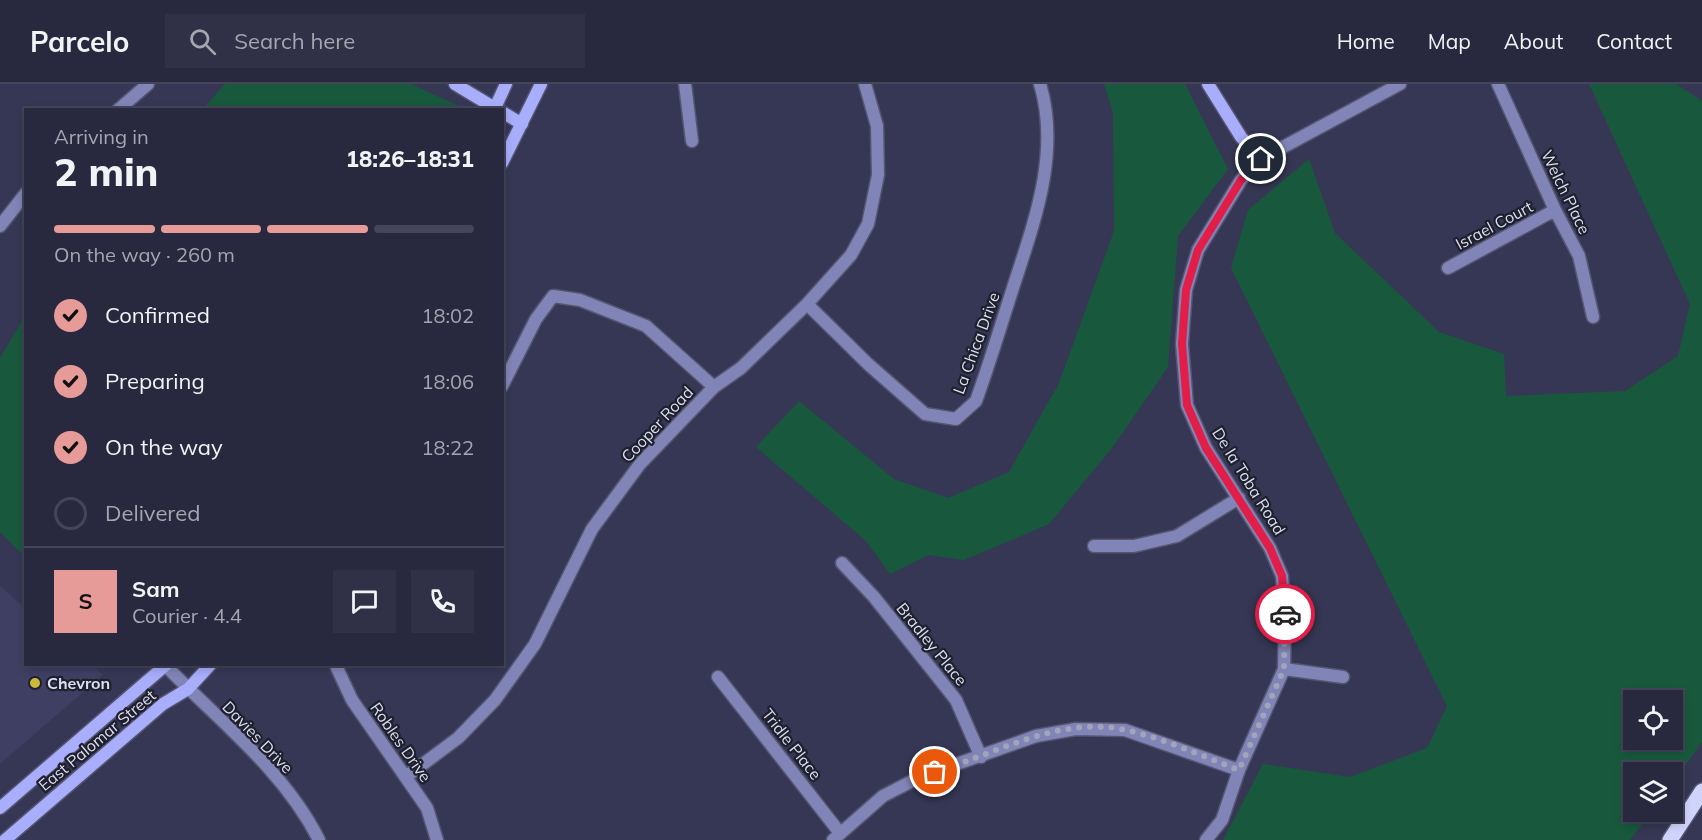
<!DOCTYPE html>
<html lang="en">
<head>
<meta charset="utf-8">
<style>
  body { margin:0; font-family:Mulish,sans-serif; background:#303146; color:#f1f3f6; height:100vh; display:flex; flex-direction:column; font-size:22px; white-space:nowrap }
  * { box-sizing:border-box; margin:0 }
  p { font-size:20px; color:#a5a6b0 }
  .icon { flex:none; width:33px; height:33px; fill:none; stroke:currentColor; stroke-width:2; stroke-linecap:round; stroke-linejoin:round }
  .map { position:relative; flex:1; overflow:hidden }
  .side { position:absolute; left:24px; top:24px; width:480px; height:558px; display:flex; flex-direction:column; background:#28293f; border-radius:0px; box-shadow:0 3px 9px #0003,0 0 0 2px #444559 }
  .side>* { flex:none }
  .controls { position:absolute; left:1623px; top:606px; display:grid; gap:12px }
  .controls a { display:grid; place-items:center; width:60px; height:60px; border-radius:0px; background:#28293f; box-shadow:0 3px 9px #0003,0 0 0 2px #444559; font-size:30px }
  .pin { position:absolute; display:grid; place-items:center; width:51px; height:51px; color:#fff; margin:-26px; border:3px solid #fff; border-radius:50%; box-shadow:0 2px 6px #0007 }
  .courier { position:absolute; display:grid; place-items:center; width:60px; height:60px; margin:-30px; border:4px solid #e11d48; border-radius:50%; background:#fff; color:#222; box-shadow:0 2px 8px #0007 }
  .head em { font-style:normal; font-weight:800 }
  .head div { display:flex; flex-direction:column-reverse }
  .head { display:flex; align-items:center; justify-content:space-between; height:102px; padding:0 30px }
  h1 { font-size:39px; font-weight:800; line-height:45px }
  .bar { display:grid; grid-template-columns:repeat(4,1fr); gap:9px 6px; align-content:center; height:72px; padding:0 30px }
  .bar i { height:8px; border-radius:4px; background:#444559 }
  .bar .selected { background:#e69b98 }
  .bar p { grid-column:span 4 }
  .line { display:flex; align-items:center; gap:15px; padding:0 30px; border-top:2px solid #444559 }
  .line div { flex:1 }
  .round { display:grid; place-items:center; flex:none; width:63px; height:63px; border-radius:0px; background:#303146 }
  ol { padding:0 30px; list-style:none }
  li { display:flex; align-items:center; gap:18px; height:66px }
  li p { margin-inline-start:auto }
  li .icon { padding:6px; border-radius:50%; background:#e69b98; color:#111; stroke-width:4 }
  li:last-child { color:#a5a6b0 }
  li i { width:33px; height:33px; border:3px solid #444559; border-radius:50% }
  header { display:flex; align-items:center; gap:36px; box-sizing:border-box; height:84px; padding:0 30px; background:#28293f; border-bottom:2px solid #444559 }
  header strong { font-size:28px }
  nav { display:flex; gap:33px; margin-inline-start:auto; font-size:21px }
  .search { width:420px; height:54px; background:#303146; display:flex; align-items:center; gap:15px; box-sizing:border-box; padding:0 21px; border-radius:0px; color:#a5a6b0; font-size:22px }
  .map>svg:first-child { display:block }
  .built { fill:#3e3f63 }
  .green { fill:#18593d; fill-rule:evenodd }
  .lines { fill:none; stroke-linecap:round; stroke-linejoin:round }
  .street-casing { stroke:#545570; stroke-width:15 }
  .secondary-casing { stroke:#545570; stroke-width:15 }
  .primary-casing { stroke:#545570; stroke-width:18 }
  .street { stroke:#8184b6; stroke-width:12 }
  .secondary { stroke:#a8adfc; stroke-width:12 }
  .primary { stroke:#d0d4fd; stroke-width:15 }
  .done { stroke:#a2a4ba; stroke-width:6; stroke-dasharray:0 10.8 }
  .route { stroke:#e11d48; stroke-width:8 }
  .poi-dot { fill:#ccb939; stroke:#1f202e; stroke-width:2 }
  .labels { text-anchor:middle; stroke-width:4.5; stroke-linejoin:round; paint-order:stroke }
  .street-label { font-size:16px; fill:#dcdef1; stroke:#1f202e }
  .poi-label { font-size:16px; font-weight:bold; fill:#dcdef1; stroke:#1f202e; text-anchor:start }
</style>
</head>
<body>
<header>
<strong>Parcelo</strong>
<div class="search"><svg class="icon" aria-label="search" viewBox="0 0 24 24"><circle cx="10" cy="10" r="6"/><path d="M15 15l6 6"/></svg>Search here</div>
<nav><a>Home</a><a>Map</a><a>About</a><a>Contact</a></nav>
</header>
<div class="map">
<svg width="1702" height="756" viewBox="0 0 1702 756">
  <rect width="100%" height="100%" fill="#363754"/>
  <path class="built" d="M0,502L25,524L26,580L91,581L103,591L0,680Z"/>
  <path class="green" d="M225,0H411L465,25H203Z
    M1104,0H1185L1228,85L1178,152L1168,283L1112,364L1049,440L964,476L929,471L890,490L866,457L756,363L799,317L894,395L948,414L1009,388L1059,299L1114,147L1113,29Z
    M1589,0H1676L1702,17V658L1673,698L1672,688H1634V728H1651L1630,756H1223L1263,680L1350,693L1427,664L1447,622L1231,184L1248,126L1309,75L1335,149L1439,248L1504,270L1506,312L1625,307L1678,272L1690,220ZM1634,616H1672V656H1634Z
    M25,232V473L0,448V274Z"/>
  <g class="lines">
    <defs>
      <path id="street" d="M685,0L692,57
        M1498,0L1555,126L1579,172L1593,233
        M118,26L148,0
        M0,142L26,109
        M1448,184L1555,126
        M807,220L868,280L925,330L956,335L976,317C989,281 1000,244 1012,207C1033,141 1061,70 1040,0
        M502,302L536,235L553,212L580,216L646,242L714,303
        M1094,462H1134L1177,452L1239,414
        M842,479L874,513L956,616L981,673
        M164,580C218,636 284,686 319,756
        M340,580L337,584L352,616L427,724L437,756
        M1284,585L1343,593
        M718,593L840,749
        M407,692L458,654L495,616L535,560L592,445L640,380L714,303L741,284L807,220L851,171L868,140L878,91L877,42L865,0
        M833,756L883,712L920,693L1036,652L1076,645L1125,646L1239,686
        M1206,756L1222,736L1239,686L1284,585L1285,535L1282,492L1270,464L1206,364L1187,321L1182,260L1186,206L1198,166L1241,96L1261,75L1400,0"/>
      <path id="secondary" d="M455,0L498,26
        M1208,0L1241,53L1261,75
        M494,26L506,0
        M502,28L522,40
        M502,79L541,0
        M0,724L167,580
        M5,756L163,620L188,605L211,580"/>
      <path id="primary" d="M1670,756L1702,707"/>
    </defs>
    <use href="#street" class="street-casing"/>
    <use href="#secondary" class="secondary-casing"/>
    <use href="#primary" class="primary-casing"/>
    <use href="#street" class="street"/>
    <use href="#secondary" class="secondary"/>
    <use href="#primary" class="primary"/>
  </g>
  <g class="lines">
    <path class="done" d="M935,688C995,670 1061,631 1126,646C1165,655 1202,672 1239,686L1284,585L1285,530"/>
    <path class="route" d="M1261,75L1241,96L1198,166L1186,206L1182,260L1187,321L1206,364L1270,464L1282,492L1285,530"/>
  </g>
  <circle class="poi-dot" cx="35" cy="599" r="6"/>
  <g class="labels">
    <g class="street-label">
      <text transform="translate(1566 108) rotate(64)" y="6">Welch Place</text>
      <text transform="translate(1494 141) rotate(-28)" y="6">Israel Court</text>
      <text transform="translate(976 259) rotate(-70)" y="6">La Chica Drive</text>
      <text transform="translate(657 340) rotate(-47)" y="6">Cooper Road</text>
      <text transform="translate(1249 397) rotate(58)" y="6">De la Toba Road</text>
      <text transform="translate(932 560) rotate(51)" y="6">Bradley Place</text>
      <text transform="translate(258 653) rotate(46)" y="6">Davies Drive</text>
      <text transform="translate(97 656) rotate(-40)" y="6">East Palomar Street</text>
      <text transform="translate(401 658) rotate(55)" y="6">Robles Drive</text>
      <text transform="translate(792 660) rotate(52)" y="6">Tridle Place</text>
    </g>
    <g class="poi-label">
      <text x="47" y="605">Chevron</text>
    </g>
  </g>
</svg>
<div class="controls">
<a><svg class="icon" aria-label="locate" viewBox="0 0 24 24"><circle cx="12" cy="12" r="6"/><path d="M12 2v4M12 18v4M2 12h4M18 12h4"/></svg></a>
<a><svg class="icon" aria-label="layers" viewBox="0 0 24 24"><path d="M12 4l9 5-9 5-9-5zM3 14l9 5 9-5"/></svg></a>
</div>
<div class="pin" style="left:935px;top:688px;background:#ea580c"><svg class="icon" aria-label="bag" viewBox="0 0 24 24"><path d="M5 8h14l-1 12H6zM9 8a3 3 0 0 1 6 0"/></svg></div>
<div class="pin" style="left:1261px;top:75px;background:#1f2937"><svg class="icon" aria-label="home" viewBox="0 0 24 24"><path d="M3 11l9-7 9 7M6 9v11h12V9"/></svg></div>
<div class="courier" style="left:1285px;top:530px"><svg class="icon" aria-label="car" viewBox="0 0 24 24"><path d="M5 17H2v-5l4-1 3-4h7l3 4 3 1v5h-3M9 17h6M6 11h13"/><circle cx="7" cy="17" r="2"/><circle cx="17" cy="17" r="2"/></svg></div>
<section class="side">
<div class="head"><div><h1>2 min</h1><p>Arriving in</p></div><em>18:26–18:31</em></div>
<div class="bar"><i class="selected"></i><i class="selected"></i><i class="selected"></i><i></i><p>On the way · 260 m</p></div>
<ol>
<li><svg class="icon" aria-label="check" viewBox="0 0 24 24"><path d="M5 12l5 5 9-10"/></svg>Confirmed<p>18:02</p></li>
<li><svg class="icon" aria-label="check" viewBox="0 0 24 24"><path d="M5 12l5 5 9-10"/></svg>Preparing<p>18:06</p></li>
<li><svg class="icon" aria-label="check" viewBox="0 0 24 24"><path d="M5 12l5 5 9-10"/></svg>On the way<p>18:22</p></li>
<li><i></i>Delivered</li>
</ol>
<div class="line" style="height:108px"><b class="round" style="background:#e69b98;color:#111">S</b><div><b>Sam</b><p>Courier · 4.4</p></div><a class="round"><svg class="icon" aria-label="chat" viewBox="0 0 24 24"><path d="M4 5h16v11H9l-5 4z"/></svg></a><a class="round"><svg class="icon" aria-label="phone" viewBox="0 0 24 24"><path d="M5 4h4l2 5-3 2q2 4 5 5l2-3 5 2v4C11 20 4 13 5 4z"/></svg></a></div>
</section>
</div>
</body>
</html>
